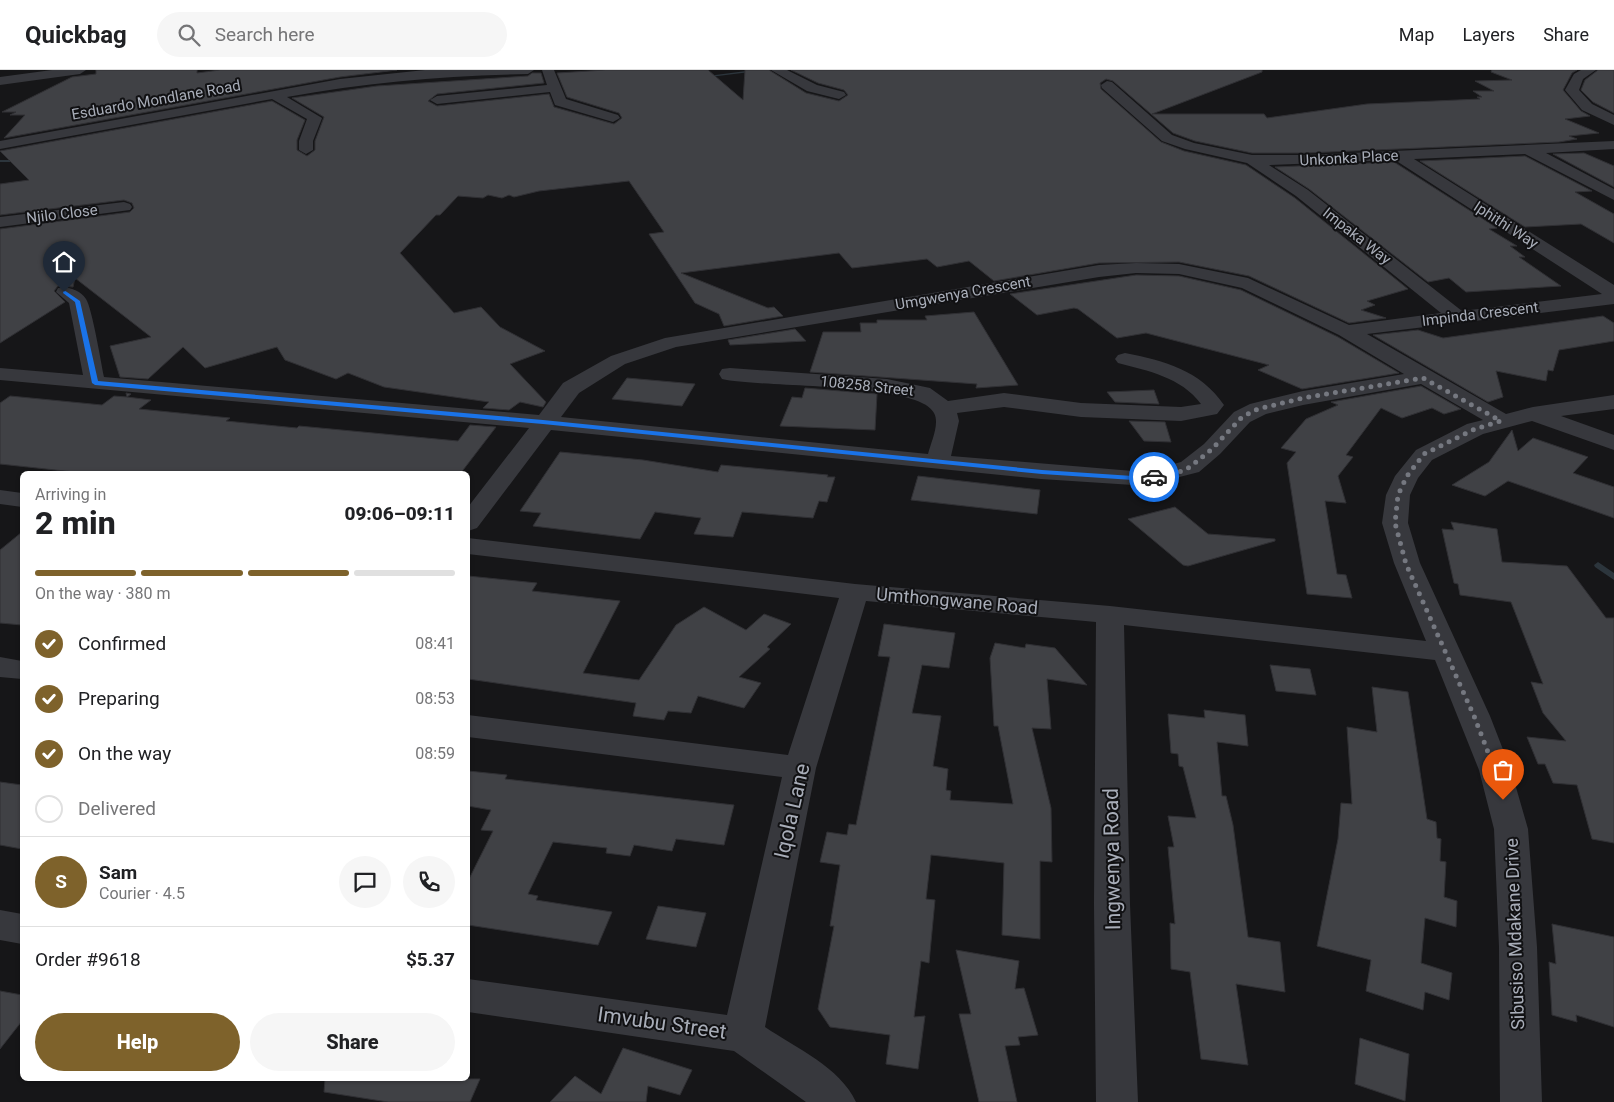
<!DOCTYPE html>
<html lang="en">
<head>
<meta charset="utf-8">
<style>
  body { margin:0; font-family:Roboto,sans-serif; background:#f6f6f6; color:#202124; height:100vh; display:flex; flex-direction:column; font-size:19px; white-space:nowrap }
  * { box-sizing:border-box; margin:0 }
  p { font-size:16px; color:#757577 }
  .icon { flex:none; width:28px; height:28px; fill:none; stroke:currentColor; stroke-width:2; stroke-linecap:round; stroke-linejoin:round }
  .map { position:relative; flex:1; overflow:hidden }
  .panel { position:absolute; left:20px; top:401px; width:450px; height:610px; display:flex; flex-direction:column; background:#fff; border-radius:8px; box-shadow:0 1px 4px #0004 }
  .panel>* { flex:none }
  .pin { position:absolute; display:grid; place-items:center; width:42px; height:42px; color:#fff; margin:-51px -21px; border-radius:50% 50% 50% 0; rotate:-45deg; box-shadow:0 0 5px #0007 }
  .pin .icon { rotate:45deg }
  .courier { position:absolute; display:grid; place-items:center; width:50px; height:50px; margin:-25px; border:4px solid #1a73e8; border-radius:50%; background:#fff; color:#222; box-shadow:0 1px 6px #0007 }
  .headline em { font-style:normal; font-weight:800 }
  .headline div { display:flex; flex-direction:column-reverse }
  .headline { display:flex; align-items:center; justify-content:space-between; height:85px; padding:0 15px }
  h1 { font-size:32px; font-weight:800; line-height:38px }
  .bar { display:grid; grid-template-columns:repeat(4,1fr); gap:8px 5px; align-content:center; height:60px; padding:0 15px }
  .bar i { height:6px; border-radius:4px; background:#e0e0e0 }
  .bar .on { background:#7e622b }
  .bar p { grid-column:span 4 }
  .line { display:flex; align-items:center; gap:12px; padding:0 15px; border-top:1px solid #e0e0e0 }
  .line div { flex:1 }
  .round { display:grid; place-items:center; flex:none; width:52px; height:52px; border-radius:26px; background:#f6f6f6 }
  ol { padding:0 15px; list-style:none }
  li { display:flex; align-items:center; gap:15px; height:55px }
  li p { margin-inline-start:auto }
  li .icon { padding:5px; border-radius:50%; background:#7e622b; color:#fff; stroke-width:4 }
  li:last-child { color:#757577 }
  li i { width:28px; height:28px; border:2px solid #e0e0e0; border-radius:50% }
  .action { display:flex; gap:10px; margin-top:auto; padding:10px 15px }
  .action a { flex:1; height:58px; border-radius:30px; background:#7e622b; color:#fff; font-size:20px; font-weight:800; line-height:58px; text-align:center }
  .action a+a { background:#f6f6f6; color:#202124 }
  header { display:flex; align-items:center; gap:30px; box-sizing:border-box; height:70px; padding:0 25px; background:#fff; border-bottom:1px solid #e0e0e0 }
  header strong { font-size:24px }
  nav { display:flex; gap:28px; margin-inline-start:auto; font-size:18px }
  .search { width:350px; height:45px; background:#f6f6f6; display:flex; align-items:center; gap:12px; box-sizing:border-box; padding:0 18px; border-radius:28px; color:#757577; font-size:19px }
  .map>svg:first-child { display:block }
  .lines { fill:none; stroke-linecap:round; stroke-linejoin:round }
  .stream { fill:#2c353c; fill-rule:evenodd }
  .building { fill:#404145; stroke:#303034 }
  .minor { fill:#37383d; fill-rule:evenodd }
  .route { fill:#1a73e8 }
  .done { stroke:#757880; stroke-width:5; stroke-dasharray:0 9 }
  .labels { text-anchor:middle; stroke-width:4; stroke-linejoin:round; paint-order:stroke }
  .far-street-label { font-size:15px; fill:#a8adb8; stroke:#111113 }
  .street-label { font-size:18px; fill:#a8adb8; stroke:#111113 }
  .near-street-label { font-size:21px; fill:#a8adb8; stroke:#111113 }
</style>
</head>
<body>
<header>
<strong>Quickbag</strong>
<div class="search"><svg class="icon" aria-label="search" viewBox="0 0 24 24"><circle cx="10" cy="10" r="6"/><path d="M15 15l6 6"/></svg>Search here</div>
<nav><a>Map</a><a>Layers</a><a>Share</a></nav>
</header>
<div class="map">
<svg width="1614" height="1032" viewBox="0 0 1614 1032">
  <rect width="100%" height="100%" fill="#161618"/>
  <g class="lines">
    <path class="stream" d="M754,0L758,1L702,8L700,7Z
      M0,90H22L24,91L22,92H0Z
      M1598,492L1614,503V510L1595,497L1594,495Z"/>
  </g>
  <path class="building" d="M96,0H197V3L220,0H397L340,7L4,68L25,45H10L16,42H2L72,7L96,4Z
    M605,0H708L743,30L745,0H769L806,23L839,31L848,25L844,20L818,13L791,0H1262V2L1152,44H1264L1267,48L1367,34L1480,29L1477,27H1482L1473,21H1494L1475,11L1512,10L1491,2L1492,0H1577L1572,3L1563,20L1581,41L1590,46L1565,49L1599,63L1569,66L1577,69L1559,72L1306,83H1252L1195,71L1173,63L1113,11L1106,9L1100,13L1101,19L1161,72L1184,81L1246,95L1295,128L1408,219L1367,231L1375,235L1361,240L1386,248L1349,253L1249,206L1179,192L1099,193L994,211L969,191L937,197L927,189L852,198L839,183L681,203L768,238L774,237L783,246L724,256L719,244L695,233L649,164L664,162L629,111L539,121L514,127L509,125L502,128L488,125L483,128L458,126L440,145H436L400,183L454,243L481,237L500,257L545,281L510,294L546,332L543,337L520,332L509,340L483,338L489,332L384,317L348,303L336,309L285,290L277,277L205,298L183,277L148,309L120,307L110,276L151,267L75,208L73,217L58,216L54,221L65,232L0,273V159L130,142L134,138L132,133L124,130L0,145V114L29,110L0,81L272,31L305,50L297,70V80L307,86L315,80V71L324,47L292,28L377,16L528,6L532,3H541L544,13L437,24L428,31L437,36L549,24L554,37L614,54L622,48L619,43L567,27L557,3Z
    M1598,0H1614V43L1593,32L1581,20L1585,10Z
    M1584,83L1614,96V117L1553,84Z
    M1525,86L1592,121L1575,122L1614,144V173L1581,154L1525,157L1420,91Z
    M1394,92L1497,158L1489,159L1517,176H1510L1525,187H1519L1561,216L1466,222L1449,208L1428,212L1309,119L1275,97Z
    M1136,205L1179,206L1241,220L1338,267L1399,303L1302,319L1258,300L1269,295L1146,263L1117,268L1078,239L1074,238L1037,245L1010,224Z
    M974,242L1018,315L976,318L977,314L810,302L823,262H861L860,253H877V250H927L925,246Z
    M1603,246L1614,253V271L1559,280L1553,301L1548,300L1546,311L1496,301L1503,327L1488,332L1373,265L1418,260L1443,268Z
    M795,259L806,271L730,275L728,270Z
    M627,308L695,314L682,336L612,329Z
    M1421,316L1461,339L1444,344L1432,338L1402,348L1381,338L1346,385L1353,387L1338,406L1346,433L1325,431L1337,504L1346,505L1352,528L1307,524L1287,393L1296,382L1281,378L1306,349L1338,335L1331,332Z
    M805,318L877,324L875,360L780,356L792,327L802,328Z
    M1154,320L1159,334L1115,332L1107,322Z
    M126,323L131,324L127,327L151,330L139,339L230,348L226,351L297,358L299,356L458,371L470,355L496,357L460,404H92L0,394V333L10,326L102,335L114,326L127,327Z
    M1129,351L1165,352L1171,372L1144,371Z
    M1512,360L1518,381L1533,368L1588,387L1573,403L1614,417V448L1508,411L1485,426L1452,415L1489,392Z
    M560,382L643,390L718,402L721,395L828,405L827,407H835L827,432L819,431L813,448L742,442L733,467L694,464L701,448L655,442L640,469L533,456L541,443L520,441Z
    M918,406L1040,420L1037,444L911,430Z
    M1175,437L1208,464L1275,469V471L1188,496L1183,495L1128,449Z
    M1451,452L1497,459L1502,492L1567,496L1606,548H1614V773L1592,769L1577,715L1553,713L1545,694H1538L1527,667L1566,671L1543,643L1531,612L1543,614L1511,532L1460,525L1458,514L1454,513L1442,459L1454,460Z
    M22,462V555L0,553V480Z
    M468,506L537,513L532,521L620,531L583,603L639,610L676,555L704,537L746,560L764,544L791,554L767,577L770,579L739,607L761,613L744,638L698,626L691,643L668,641L664,650L633,646L636,633L468,609Z
    M884,554L955,563L949,598L922,595L912,643L941,646L933,696L948,699L946,720L951,721L950,730L1013,734L998,656H994L990,588L995,573L1025,578L1026,574L1055,578L1087,615L1047,609L1051,659L1032,658L1051,738L1052,792L1040,791V869L1002,865L1004,793L931,785L926,829L935,830L929,893L921,891L914,947L925,946L918,999L886,994L890,965L830,957L818,939L834,856H830L840,795L820,792L827,762L847,765L849,754L856,755L890,587L878,586Z
    M1270,595L1310,599L1316,625L1276,621Z
    M1372,617L1408,622L1427,749L1436,752L1437,768L1441,769L1440,791L1446,792L1444,827L1457,831L1456,857L1425,848L1421,893L1452,903L1449,930L1425,922L1423,940L1366,921L1371,890L1317,876L1338,769L1341,733L1352,734L1347,657L1377,662Z
    M1204,640L1245,645L1248,676L1217,672L1222,726H1226L1233,755L1248,867L1280,872L1285,922L1236,914L1248,995L1201,989L1190,902L1171,899L1170,853L1175,854L1168,777H1174L1168,746L1196,748L1183,697L1179,696L1178,684L1171,683L1168,644L1205,648Z
    M468,701L507,705L505,709L734,735L724,775L676,769L672,781L634,775L630,786L606,783L607,778L553,772L528,824L538,826L536,830L612,842L598,875L468,855V811L493,761L481,760L491,740L468,736Z
    M0,712L22,715V779L0,775Z
    M658,836L706,843L696,877L646,869Z
    M1552,854L1614,867V957L1576,945L1577,952L1552,945L1549,892L1556,894Z
    M956,880L1019,891L1015,919L1024,918L1038,965L1018,967L1020,975L1005,976L1017,1032H979L959,944H971Z
    M0,921L22,925V951L0,979Z
    M1360,968L1409,984L1405,1031L1355,1014Z
    M623,978L692,1000L680,1025L648,1016L646,1032H550L575,1006L601,1024Z
    M325,1009H480L470,1032H388L324,1022Z"/>
  <g class="lines">
    <path class="minor" d="M52,0H86L80,4L0,15V7Z
      M425,0H534L528,4C445,6 368,12 287,27L322,48L313,71V80L306,84L299,80V71L307,49L272,29L0,79V71L340,9Z
      M542,0H554L566,29L618,45L620,48L613,52L555,35L550,22L437,34L430,30L437,26L547,15Z
      M771,0H787L817,15L844,22L846,25L839,29L807,21Z
      M1581,0H1596L1583,9L1579,20L1592,34L1614,45V55L1582,40L1565,20L1574,4Z
      M1107,11L1112,12L1172,65L1194,73L1252,85H1306L1614,71V79L1546,83L1614,119V130L1525,84L1414,89L1614,215V234L1367,264L1506,344L1533,337L1614,325V339L1561,346L1614,365V380L1532,351L1483,364L1432,390L1418,408L1410,425L1408,453L1420,493L1490,646L1511,700L1528,759L1537,877L1542,1032H1500L1499,877L1494,759L1479,700L1435,590L1124,555L1130,834L1138,1032H1096L1094,834L1096,552L866,531L816,698L765,957C796,978 840,997 856,1032H806L734,981L468,942V909L727,945L782,707L468,667V645L788,685L839,528L468,484V468L855,514L1110,536L1426,571L1394,493L1382,453L1386,425L1395,406L1416,380L1467,354L1483,350L1421,314L1303,335L1266,344L1250,352L1220,384L1199,402L1156,413L1133,415L1041,409L551,360L477,458L468,461V437L529,358L0,310V298L83,305L69,233L56,222L58,218C68,216 80,220 86,229C92,238 101,292 104,307L539,345L563,313L611,286L665,268L1099,195L1136,193L1179,194L1248,208L1349,255L1441,243L1296,126L1247,93L1185,79L1162,71L1102,18L1101,15ZM1395,90L1602,224L1462,241L1308,120L1269,95ZM1136,203L1179,204L1242,218L1339,265L1404,304L1303,321L1250,334L1234,342L1204,374L1181,392L1155,399L1133,401L951,386L959,351L957,343L1004,337L1081,347L1181,351L1217,344L1224,335C1200,300 1165,291 1125,283L1118,285L1115,289L1118,293C1148,301 1181,307 1201,334L1181,337L1081,333L1004,323L948,331L930,318L887,309L730,298L722,299L719,304L722,309C760,318 919,312 934,343C940,354 931,372 928,384L561,347L579,323L625,294L676,277L1099,207Z
      M124,132L130,134L132,137L130,140L0,157V147Z
      M0,420L22,423V437L0,434Z
      M0,587L22,591V609L0,607Z
      M0,840L22,844V874L0,870Z"/>
  </g>
  <path class="route" d="M64,220L80,231L98,311L543,350L1042,400L1133,406L1154,404L1157,407L1133,410L1042,404L543,354L95,315L92,313L75,232L63,223Z"/>
  <g class="lines">
    <path class="done" d="M1154,407L1177,403L1190,397L1212,379L1242,347L1258,339L1303,328L1423,308L1501,351L1475,359L1424,384L1407,406L1398,425L1395,453L1406,494L1474,646L1495,700L1503,730"/>
  </g>
  <g class="labels">
    <g class="far-street-label">
      <text transform="translate(156 30) rotate(-10)" y="5">Esduardo Mondlane Road</text>
      <text transform="translate(1349 88) rotate(-3)" y="5">Unkonka Place</text>
      <text transform="translate(62 144) rotate(-7)" y="5">Njilo Close</text>
      <text transform="translate(1506 155) rotate(33)" y="5">Iphithi Way</text>
      <text transform="translate(1357 166) rotate(38)" y="5">Impaka Way</text>
      <text transform="translate(963 223) rotate(-10)" y="5">Umgwenya Crescent</text>
      <text transform="translate(1480 244) rotate(-7)" y="5">Impinda Crescent</text>
      <text transform="translate(867 316) rotate(6)" y="5">108258 Street</text>
    </g>
    <g class="street-label">
      <text transform="translate(957 531) rotate(5)" y="6">Umthongwane Road</text>
      <text transform="translate(1515 864) rotate(-92)" y="6">Sibusiso Mdakane Drive</text>
    </g>
    <g class="near-street-label">
      <text transform="translate(792 741) rotate(-77)" y="7">Iqola Lane</text>
      <text transform="translate(1112 789) rotate(-91)" y="7">Ingwenya Road</text>
      <text transform="translate(662 953) rotate(8)" y="7">Imvubu Street</text>
    </g>
  </g>
</svg>
<div class="pin" style="left:1503px;top:730px;background:#ea580c"><svg class="icon" aria-label="bag" viewBox="0 0 24 24"><path d="M5 8h14l-1 12H6zM9 8a3 3 0 0 1 6 0"/></svg></div>
<div class="pin" style="left:64px;top:222px;background:#1f2937"><svg class="icon" aria-label="home" viewBox="0 0 24 24"><path d="M3 11l9-7 9 7M6 9v11h12V9"/></svg></div>
<div class="courier" style="left:1154px;top:407px"><svg class="icon" aria-label="car" viewBox="0 0 24 24"><path d="M5 17H2v-5l4-1 3-4h7l3 4 3 1v5h-3M9 17h6M6 11h13"/><circle cx="7" cy="17" r="2"/><circle cx="17" cy="17" r="2"/></svg></div>
<section class="panel">
<div class="headline"><div><h1>2 min</h1><p>Arriving in</p></div><em>09:06–09:11</em></div>
<div class="bar"><i class="on"></i><i class="on"></i><i class="on"></i><i></i><p>On the way · 380 m</p></div>
<ol>
<li><svg class="icon" aria-label="check" viewBox="0 0 24 24"><path d="M5 12l5 5 9-10"/></svg>Confirmed<p>08:41</p></li>
<li><svg class="icon" aria-label="check" viewBox="0 0 24 24"><path d="M5 12l5 5 9-10"/></svg>Preparing<p>08:53</p></li>
<li><svg class="icon" aria-label="check" viewBox="0 0 24 24"><path d="M5 12l5 5 9-10"/></svg>On the way<p>08:59</p></li>
<li><i></i>Delivered</li>
</ol>
<div class="line" style="height:90px"><b class="round" style="background:#7e622b;color:#fff">S</b><div><b>Sam</b><p>Courier · 4.5</p></div><a class="round"><svg class="icon" aria-label="chat" viewBox="0 0 24 24"><path d="M4 5h16v11H9l-5 4z"/></svg></a><a class="round"><svg class="icon" aria-label="phone" viewBox="0 0 24 24"><path d="M5 4h4l2 5-3 2q2 4 5 5l2-3 5 2v4C11 20 4 13 5 4z"/></svg></a></div>
<div class="line" style="height:65px"><div>Order #9618</div><b>$5.37</b></div>
<div class="action"><a>Help</a><a>Share</a></div>
</section>
</div>
</body>
</html>
